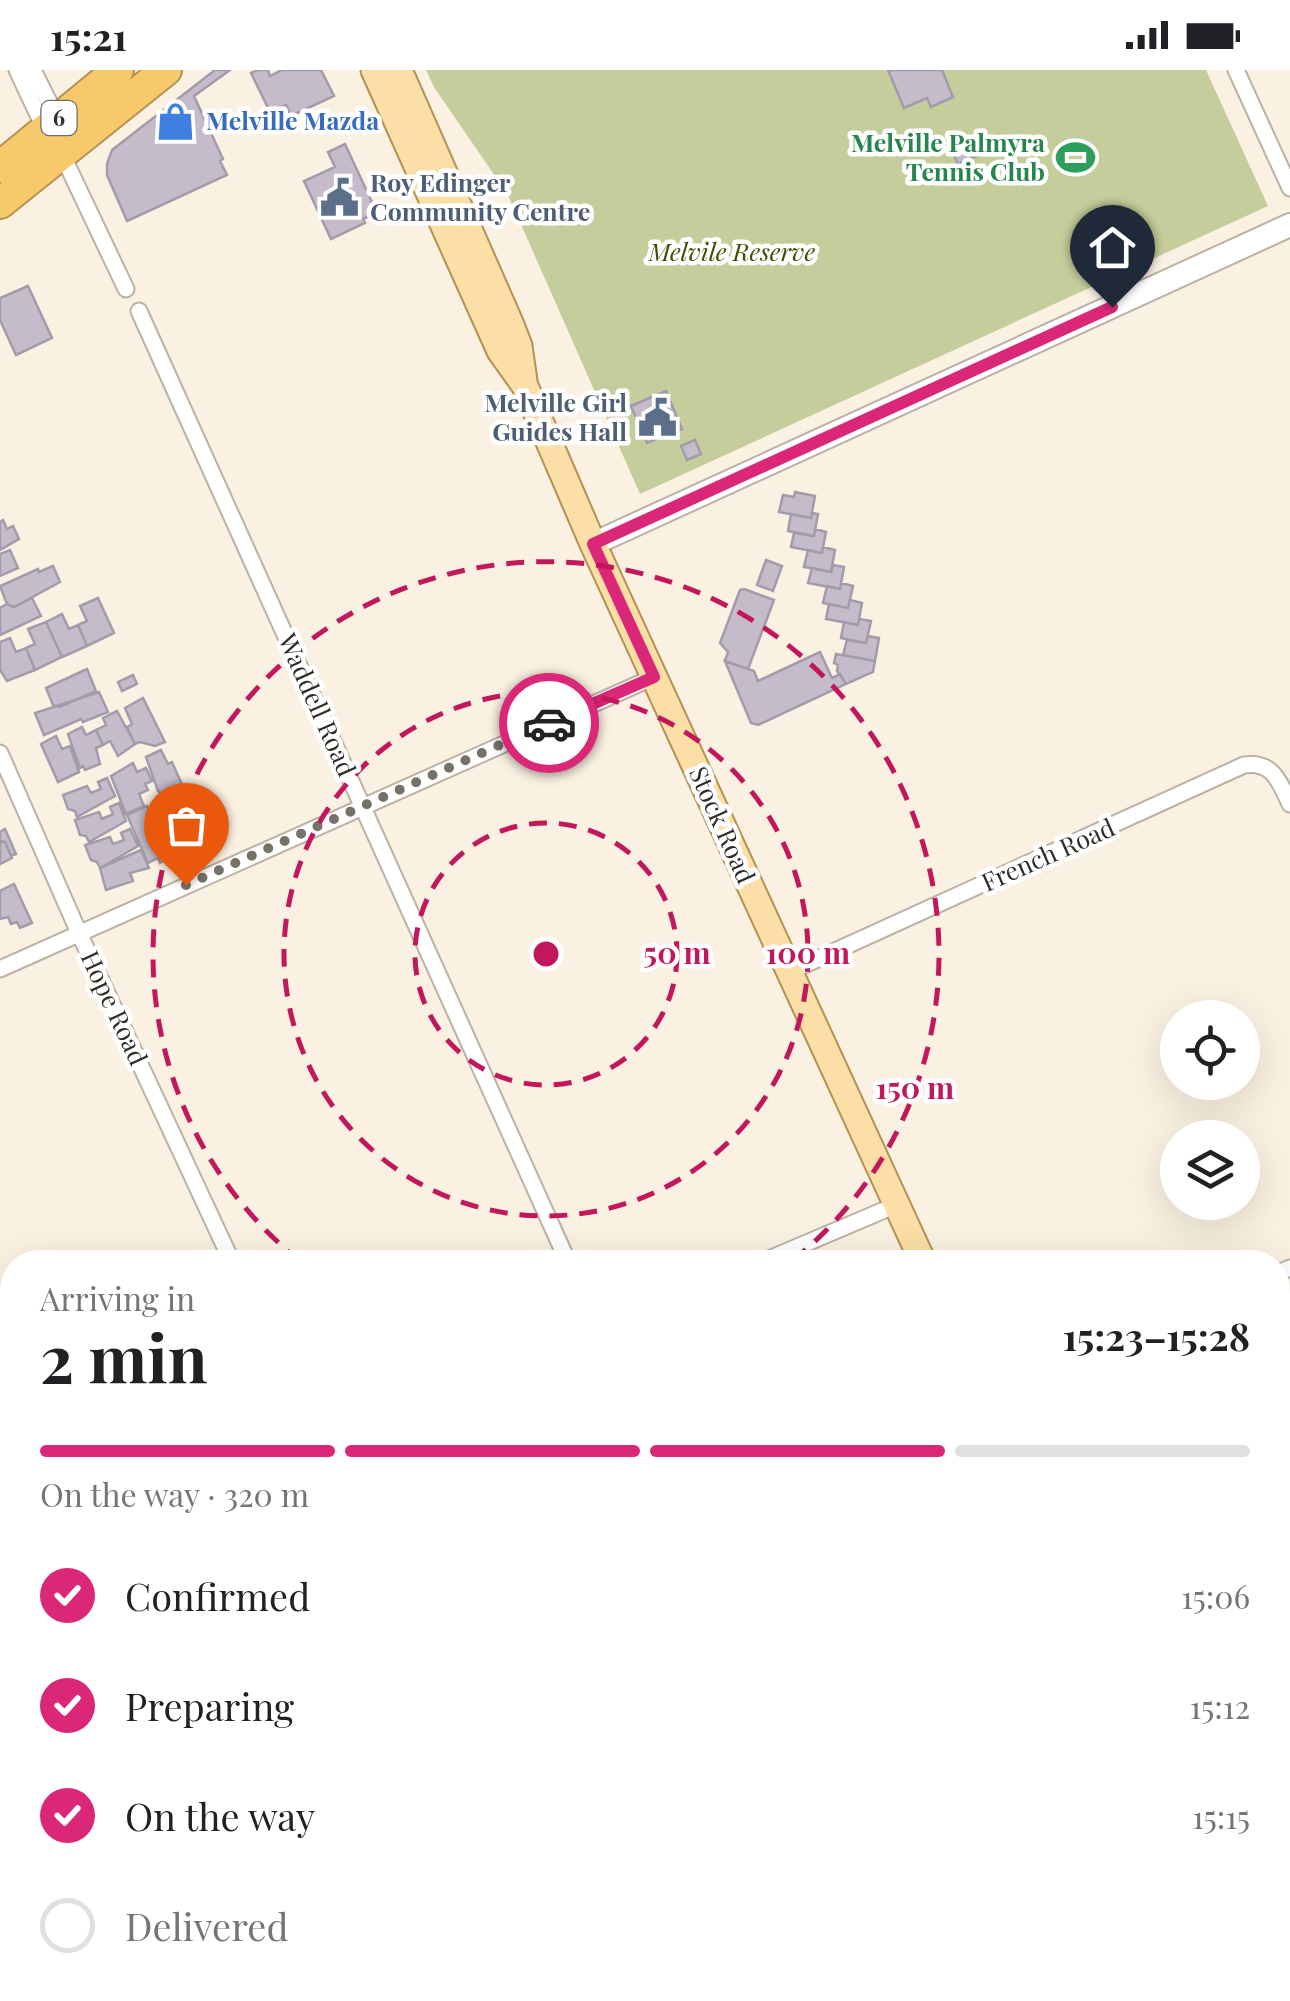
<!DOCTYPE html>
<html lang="en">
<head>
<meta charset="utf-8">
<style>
  body { margin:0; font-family:"Playfair Display",serif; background:#f2f2f2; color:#202124; height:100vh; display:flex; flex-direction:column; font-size:38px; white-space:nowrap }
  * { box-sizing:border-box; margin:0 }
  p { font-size:32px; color:#757577 }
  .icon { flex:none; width:55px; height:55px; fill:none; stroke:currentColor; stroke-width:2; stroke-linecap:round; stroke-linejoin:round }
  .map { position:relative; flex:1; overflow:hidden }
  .side { position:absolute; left:0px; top:1180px; width:1290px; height:752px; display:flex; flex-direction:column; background:#fff; border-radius:40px 40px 0 0; box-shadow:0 10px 40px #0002 }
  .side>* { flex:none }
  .buttons { position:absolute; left:1160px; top:930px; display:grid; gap:20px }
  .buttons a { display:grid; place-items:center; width:100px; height:100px; border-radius:50%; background:#fff; box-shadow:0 10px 40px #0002; font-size:50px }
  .pin { position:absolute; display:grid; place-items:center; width:85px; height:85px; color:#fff; margin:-102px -42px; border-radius:50% 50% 50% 0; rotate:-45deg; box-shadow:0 0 10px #0007 }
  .pin .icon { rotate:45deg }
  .courier { position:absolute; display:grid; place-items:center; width:100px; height:100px; margin:-50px; border:8px solid #db2777; border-radius:50%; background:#fff; color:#222; box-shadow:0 2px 12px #0007 }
  .head em { font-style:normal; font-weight:700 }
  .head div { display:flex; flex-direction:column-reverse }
  .head { display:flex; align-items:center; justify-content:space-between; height:170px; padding:0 40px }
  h1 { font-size:65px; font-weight:700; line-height:75px }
  .bar { display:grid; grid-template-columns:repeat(4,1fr); gap:15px 10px; align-content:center; height:120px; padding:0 40px }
  .bar i { height:12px; border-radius:8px; background:#e0e0e0 }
  .bar .on { background:#db2777 }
  .bar p { grid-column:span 4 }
  ol { padding:0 40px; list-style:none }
  li { display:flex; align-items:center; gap:30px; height:110px }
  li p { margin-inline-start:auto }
  li .icon { padding:10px; border-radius:50%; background:#db2777; color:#fff; stroke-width:4 }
  li:last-child { color:#757577 }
  li i { width:55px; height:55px; border:5px solid #e0e0e0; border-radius:50% }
  .status { display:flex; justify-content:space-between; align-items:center; height:70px; padding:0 50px; background:#fff; direction:ltr }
  .status svg { height:28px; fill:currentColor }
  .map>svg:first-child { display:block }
  .green { fill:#c4cd9b }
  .building { fill:#c5bccb; stroke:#a49baa; stroke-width:2.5 }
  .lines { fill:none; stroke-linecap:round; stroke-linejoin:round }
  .street-casing { stroke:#bbb2a3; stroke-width:19 }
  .secondary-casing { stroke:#bbb2a3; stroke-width:26 }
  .primary-casing { stroke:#b29253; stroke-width:29 }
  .highway-casing { stroke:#b29253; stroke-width:34 }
  .street { stroke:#fff; stroke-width:15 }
  .secondary { stroke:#fff; stroke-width:22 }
  .primary { stroke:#fbdfa6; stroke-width:25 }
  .highway { stroke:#f8c96b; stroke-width:30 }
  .done { stroke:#777268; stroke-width:10; stroke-dasharray:0 18 }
  .route { stroke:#db2777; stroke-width:12 }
  .ring { fill:none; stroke:#c2185b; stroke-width:5; stroke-dasharray:18 12 }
  .labels { text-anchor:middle; stroke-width:9; stroke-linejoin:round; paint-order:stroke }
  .shield { fill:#fff; stroke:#6e6c68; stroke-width:2.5 }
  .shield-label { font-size:22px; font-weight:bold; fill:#302d27 }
  .shop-label { font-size:25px; font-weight:bold; fill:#366cbe; stroke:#fff; text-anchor:start }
  .leisure-label { font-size:25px; font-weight:bold; fill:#27864d; stroke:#fff; text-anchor:end }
  .service-label { font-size:25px; font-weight:bold; fill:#4e5e75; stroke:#fff; text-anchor:start }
  .park-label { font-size:25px; font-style:italic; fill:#454c03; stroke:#fff }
  .street-label { font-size:25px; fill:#302d27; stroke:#fff }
  .centre { fill:#c2185b; stroke:#fff; stroke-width:5 }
  .ring-label { font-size:30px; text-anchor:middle; font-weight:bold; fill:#c2185b; stroke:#fff; stroke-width:9; stroke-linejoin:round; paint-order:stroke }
</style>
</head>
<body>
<div class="status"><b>15:21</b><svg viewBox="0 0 49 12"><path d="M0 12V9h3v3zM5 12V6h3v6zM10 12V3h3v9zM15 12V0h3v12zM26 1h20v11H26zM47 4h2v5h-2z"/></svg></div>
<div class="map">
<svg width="1290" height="1931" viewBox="0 0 1290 1931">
  <rect width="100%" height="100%" fill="#fbf1e2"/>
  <path class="green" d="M426,0H1206L1268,136L640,424L508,125L434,17Z
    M1290,1848V1931H1283L1278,1918V1853Z"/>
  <path class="building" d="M215,0H230L194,26L223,89L220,91L227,105L127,151L107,105V94L112,80Z
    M258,0H268L270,6L282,0H321L334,26L291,46L286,35L270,42L251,3Z
    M888,0H942L953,27L931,37L927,28L904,38Z
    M985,65L991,80L977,86L970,71Z
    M970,71L977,86L958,94L951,79Z
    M345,74L377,143L363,149L365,153L331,169L304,111L335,97L328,82Z
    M28,216L52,268L16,285L0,250V228Z
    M666,321L682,359L647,373L631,336Z
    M695,370L701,384L687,390L681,376Z
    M795,422L815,426L811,448L779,442L783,425L794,427Z
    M812,443L818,444L814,466L788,461L791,444L811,448Z
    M3,450L7,459L13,456L19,469L0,480V452Z
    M815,459L826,462L822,483L791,477L794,463L814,466Z
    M823,477L835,480L831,502L804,497L808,480L822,483Z
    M10,480L18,498L0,506V484Z
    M766,490L782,496L773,521L757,515Z
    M833,495L844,497L840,519L808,513L812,498L831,502Z
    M53,496L60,512L14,537L7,534L0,516L38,499L39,502Z
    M841,513L853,516L848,538L823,533L827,516L840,519Z
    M744,519L774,530L748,599L725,591L728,582L720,573L740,520Z
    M32,528L41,546L0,565V538L7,534L14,537Z
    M98,528L114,563L87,576L78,555L87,551L80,536Z
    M850,530L862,533L858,555L826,549L829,534L848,538Z
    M62,544L69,559L78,555L87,576L62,587L46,552Z
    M859,549L871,551L866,573L841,568L844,552L858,555Z
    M46,552L62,587L35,600L26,578L35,574L28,559Z
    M868,566L879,568L875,591L843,585L847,570L866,573Z
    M10,568L16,582L26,578L35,600L7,611L0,600V572Z
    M820,582L832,608L840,604L846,614L758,655L751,653L725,591L754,601L758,611Z
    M836,584L875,591L873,602L846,614L837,601L838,595L834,593Z
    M87,599L96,621L60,637L53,635L46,618Z
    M133,605L137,614L122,621L118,612Z
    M99,622L108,642L83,652L81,649L44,665L35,643Z
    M143,628L165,672L155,676L140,672L135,674L127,657L132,654L125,638Z
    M117,641L135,674L118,686L110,671L103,675L96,660L106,655L103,648Z
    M82,657L86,665L96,660L103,675L96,678L100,694L85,700L83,696L80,698L68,664Z
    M56,666L62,679L70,676L79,702L58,712L41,674Z
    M161,680L168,694L172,692L188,728L171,735L166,723L162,725L158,721L146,687Z
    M133,693L137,702L146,698L152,711L145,714L148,720L139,724L144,736L126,744L111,706Z
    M107,708L115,726L77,747L75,741L68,739L63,725L87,716L91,723L101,719L98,712Z
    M119,733L126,751L89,772L86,766L80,765L75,750L99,742L102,749L113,744L110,737Z
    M190,733L206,768L185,781L173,746L184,741L182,737Z
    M147,736L150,744L155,741L163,767L165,766L174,784L160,793L158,788L148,793L127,745Z
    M5,759L16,784L11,786L5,772L0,771V762Z
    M130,759L138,776L100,798L97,792L91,790L85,775L110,767L113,774L124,770L121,763Z
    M0,771L5,772L12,788L0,794Z
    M141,780L149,798L130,803L133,811L106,820L100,798Z
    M14,814L32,853L20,858L17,852L11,854L8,847L0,849V821Z"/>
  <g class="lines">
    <defs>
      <path id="street" d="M17,0L47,64
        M33,0L58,50
        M1236,0L1290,118
        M61,82L126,219
        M139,241L568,1192
        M0,683L79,863L232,1192
        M0,899L654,607
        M789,902L1244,695C1273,691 1279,711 1290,734
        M762,1192L896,1135
        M1278,1203L1290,1198
        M1278,1237L1290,1235
        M0,1416L12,1443
        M0,1534L12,1529
        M1278,1535L1290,1531
        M1278,1845L1290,1840
        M433,1920L438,1931
        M719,1931L743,1920"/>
      <path id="secondary" d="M593,474L1290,155
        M0,1907L12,1901"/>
      <path id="primary" d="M374,0L500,281L525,316L593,474L923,1192
        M399,0L511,255L519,276L524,311
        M1256,1920L1261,1931"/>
      <path id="highway" d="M0,97L118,0
        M0,133L166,0"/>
    </defs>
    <use href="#street" class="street-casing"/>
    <use href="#secondary" class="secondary-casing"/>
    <use href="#primary" class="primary-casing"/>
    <use href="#highway" class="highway-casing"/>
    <use href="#street" class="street"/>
    <use href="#secondary" class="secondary"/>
    <use href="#primary" class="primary"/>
    <use href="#highway" class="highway"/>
  </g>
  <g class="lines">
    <path class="done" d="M186,815L549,653"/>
    <path class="route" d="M549,653L654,607L593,474L1112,237"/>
  </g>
  <g class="ring">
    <circle cx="546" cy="884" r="131"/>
    <circle cx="546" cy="884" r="262"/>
    <path d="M301 1192A393 393 0 1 1 791 1192"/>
  </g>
  <defs>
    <symbol id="shop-bare" viewBox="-9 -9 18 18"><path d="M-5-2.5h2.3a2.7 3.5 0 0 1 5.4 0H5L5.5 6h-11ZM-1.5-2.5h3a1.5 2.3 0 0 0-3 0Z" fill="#3f7fe0" stroke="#fff" stroke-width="2.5" paint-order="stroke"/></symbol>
    <symbol id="stadium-bare" viewBox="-9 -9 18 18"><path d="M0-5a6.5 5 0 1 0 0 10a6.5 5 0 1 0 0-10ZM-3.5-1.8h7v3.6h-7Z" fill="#2e9e5b" stroke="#fff" stroke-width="2.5" paint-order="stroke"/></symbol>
    <symbol id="civic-bare" viewBox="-9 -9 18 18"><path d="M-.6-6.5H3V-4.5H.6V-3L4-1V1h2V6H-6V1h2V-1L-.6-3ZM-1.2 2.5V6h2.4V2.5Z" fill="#5c6f8a" stroke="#fff" stroke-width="2.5" paint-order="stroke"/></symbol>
  </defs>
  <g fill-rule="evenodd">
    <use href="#shop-bare" x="148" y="24" width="55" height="55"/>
    <use href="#stadium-bare" x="1048" y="60" width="55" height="55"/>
    <use href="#civic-bare" x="312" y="100" width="55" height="55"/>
    <use href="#civic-bare" x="630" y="320" width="55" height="55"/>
  </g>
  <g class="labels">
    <rect class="shield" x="41.5" y="31" width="35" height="34" rx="8"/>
    <g class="shield-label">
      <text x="59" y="56">6</text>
    </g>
    <g class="shop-label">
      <text x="206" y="60">Melville Mazda</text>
    </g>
    <g class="leisure-label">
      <text x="1045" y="82">Melville Palmyra<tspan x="1045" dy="29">Tennis Club</tspan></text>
    </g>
    <g class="service-label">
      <text x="370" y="122">Roy Edinger<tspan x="370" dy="29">Community Centre</tspan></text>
      <text x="627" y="342" text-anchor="end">Melville Girl<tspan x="627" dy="29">Guides Hall</tspan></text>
    </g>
    <g class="park-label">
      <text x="732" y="191">Melvile Reserve</text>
    </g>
    <g class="street-label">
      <text transform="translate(317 635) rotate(66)" y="9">Waddell Road</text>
      <text transform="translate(722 755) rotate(66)" y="9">Stock Road</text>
      <text transform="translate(1048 785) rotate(-24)" y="9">French Road</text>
      <text transform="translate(114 938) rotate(65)" y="9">Hope Road</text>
    </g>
  </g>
  <circle cx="546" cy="884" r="15" class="centre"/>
  <g class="ring-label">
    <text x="677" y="894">50 m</text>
    <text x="808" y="894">100 m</text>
    <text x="915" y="1029">150 m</text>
  </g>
</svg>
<div class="buttons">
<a><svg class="icon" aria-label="locate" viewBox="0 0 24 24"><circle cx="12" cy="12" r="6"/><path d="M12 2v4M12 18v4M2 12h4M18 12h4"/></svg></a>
<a><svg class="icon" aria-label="layers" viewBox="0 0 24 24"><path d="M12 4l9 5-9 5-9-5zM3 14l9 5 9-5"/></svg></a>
</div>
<div class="pin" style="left:186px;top:815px;background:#ea580c"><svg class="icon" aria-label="bag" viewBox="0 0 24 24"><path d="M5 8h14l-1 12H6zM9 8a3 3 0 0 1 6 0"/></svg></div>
<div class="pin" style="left:1112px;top:237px;background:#1f2937"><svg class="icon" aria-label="home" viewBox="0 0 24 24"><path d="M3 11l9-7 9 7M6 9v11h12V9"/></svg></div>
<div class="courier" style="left:549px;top:653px"><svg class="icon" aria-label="car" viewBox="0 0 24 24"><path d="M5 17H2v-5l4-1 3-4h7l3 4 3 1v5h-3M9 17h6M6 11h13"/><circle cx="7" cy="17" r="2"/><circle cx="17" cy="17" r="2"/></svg></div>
<section class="side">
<div class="head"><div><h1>2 min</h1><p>Arriving in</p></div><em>15:23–15:28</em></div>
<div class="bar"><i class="on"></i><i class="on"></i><i class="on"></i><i></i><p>On the way · 320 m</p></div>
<ol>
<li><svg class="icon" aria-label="check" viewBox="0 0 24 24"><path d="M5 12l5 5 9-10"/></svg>Confirmed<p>15:06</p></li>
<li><svg class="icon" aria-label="check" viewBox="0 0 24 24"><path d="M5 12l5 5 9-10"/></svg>Preparing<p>15:12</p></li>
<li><svg class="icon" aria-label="check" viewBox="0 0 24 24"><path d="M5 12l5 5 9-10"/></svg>On the way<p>15:15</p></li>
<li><i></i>Delivered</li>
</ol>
</section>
</div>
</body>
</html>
